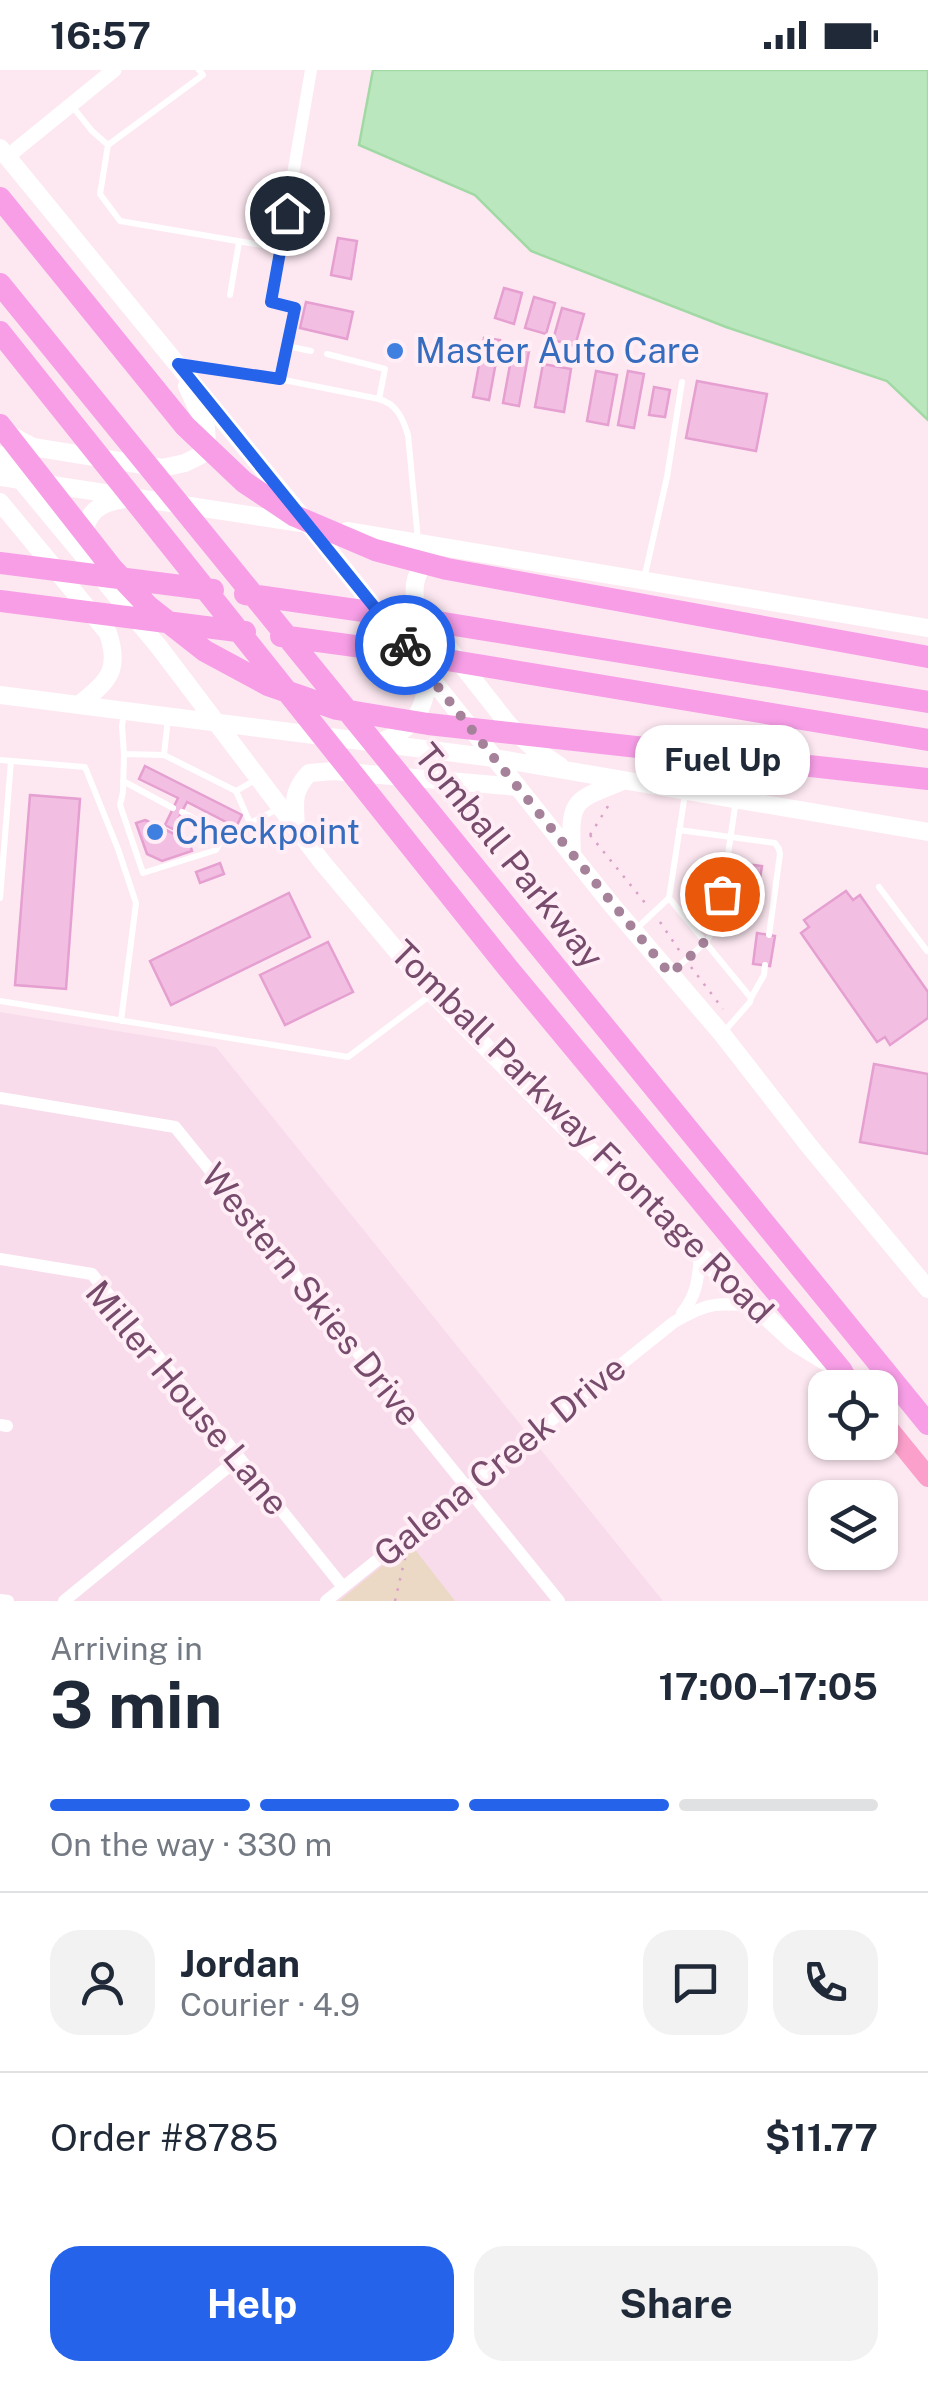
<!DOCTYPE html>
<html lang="en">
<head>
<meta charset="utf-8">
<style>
  body { margin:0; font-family:"Public Sans",sans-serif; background:#f2f2f3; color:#1f2937; height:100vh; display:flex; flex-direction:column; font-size:38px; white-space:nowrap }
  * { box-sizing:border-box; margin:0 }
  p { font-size:32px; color:#747a83 }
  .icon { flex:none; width:55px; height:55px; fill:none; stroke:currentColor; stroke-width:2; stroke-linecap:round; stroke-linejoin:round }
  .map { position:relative; height:1531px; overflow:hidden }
  .side { display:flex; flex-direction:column; background:#fff; flex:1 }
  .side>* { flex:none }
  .fabs { position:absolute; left:808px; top:1300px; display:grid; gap:20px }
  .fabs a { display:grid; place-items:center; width:90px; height:90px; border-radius:20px; background:#fff; box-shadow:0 2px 8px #0004; font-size:50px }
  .pin { position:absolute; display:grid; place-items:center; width:85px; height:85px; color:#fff; margin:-42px; border:5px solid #fff; border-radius:50%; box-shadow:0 2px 10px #0007 }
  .courier { position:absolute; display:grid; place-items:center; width:100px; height:100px; margin:-50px; border:8px solid #2563eb; border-radius:50%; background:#fff; color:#222; box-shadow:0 2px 12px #0007 }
  .bubble { position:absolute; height:70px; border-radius:30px; background:#fff; box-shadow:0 2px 8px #0004; font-size:32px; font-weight:700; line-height:70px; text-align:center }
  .overview em { font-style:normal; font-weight:700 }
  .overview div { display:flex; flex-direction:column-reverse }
  .overview { display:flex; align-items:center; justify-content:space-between; height:170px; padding:0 50px }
  h1 { font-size:65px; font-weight:700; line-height:75px }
  .bar { display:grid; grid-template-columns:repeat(4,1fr); gap:15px 10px; align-content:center; height:120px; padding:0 50px }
  .bar i { height:12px; border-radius:8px; background:#e0e1e3 }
  .bar .selected { background:#2563eb }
  .bar p { grid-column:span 4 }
  .line { display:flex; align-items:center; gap:25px; padding:0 50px; border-top:2px solid #e0e1e3 }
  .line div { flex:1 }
  .round { display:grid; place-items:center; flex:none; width:105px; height:105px; border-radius:30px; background:#f2f2f3 }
  .primary-button { display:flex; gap:20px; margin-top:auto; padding:20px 50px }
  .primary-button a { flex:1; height:115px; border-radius:30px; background:#2563eb; color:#fff; font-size:40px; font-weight:700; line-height:115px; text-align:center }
  .primary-button a+a { background:#f2f2f3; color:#1f2937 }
  .status { display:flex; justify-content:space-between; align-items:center; height:70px; padding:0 50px; background:#fff; direction:ltr }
  .status svg { height:28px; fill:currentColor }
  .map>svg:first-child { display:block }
  .residential { fill:#f9dceb }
  .green { fill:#ebd8c5 }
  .water { fill:#bbe7be; stroke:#a1d9a5; stroke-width:2.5 }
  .building { fill:#f2bfe2; stroke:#e59fd0; stroke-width:2.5 }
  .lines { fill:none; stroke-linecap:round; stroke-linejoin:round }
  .path { stroke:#d8a1c7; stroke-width:2.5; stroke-dasharray:2.5 8; stroke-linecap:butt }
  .service { stroke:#fff; stroke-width:6 }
  .minor { stroke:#fff; stroke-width:12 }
  .tertiary { stroke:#fff; stroke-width:15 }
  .secondary { stroke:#fff; stroke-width:18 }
  .primary { stroke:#fba0ca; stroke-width:20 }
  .motorway { stroke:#f79ee7; stroke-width:22 }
  .done { stroke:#a6829a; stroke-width:10; stroke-dasharray:0 18 }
  .route { stroke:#2563eb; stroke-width:12 }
  .shop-dot { fill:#3f7fe0; stroke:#ffeef6; stroke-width:4 }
  .labels { text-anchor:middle; stroke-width:8; stroke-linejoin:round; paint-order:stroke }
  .shop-label { font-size:35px; fill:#366cbe; stroke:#ffeef6; text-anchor:start }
  .street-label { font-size:35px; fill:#774b6b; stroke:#ffeef6 }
</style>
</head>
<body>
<div class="status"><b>16:57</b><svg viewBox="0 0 49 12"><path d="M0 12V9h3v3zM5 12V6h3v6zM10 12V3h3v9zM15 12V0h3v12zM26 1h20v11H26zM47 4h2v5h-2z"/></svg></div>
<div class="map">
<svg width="928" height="1531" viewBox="0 0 928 1531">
  <rect width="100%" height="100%" fill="#fde8f1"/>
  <path class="residential" d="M0,942L216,977L663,1531H0Z"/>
  <path class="green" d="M410,1473L455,1531H339Z"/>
  <path class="water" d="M373,0H928V350L887,311L726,257L531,181L475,125L359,75Z"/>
  <path class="building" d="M338,168L357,171L351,209L331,205Z
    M504,218L522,223L514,254L495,248Z
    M534,227L555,233L546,264L525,258Z
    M306,232L353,242L347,269L300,258Z
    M562,238L584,244L575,276L553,270Z
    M484,268L500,270L489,330L473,327Z
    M516,279L529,281L519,336L503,333L512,284L515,285Z
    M543,294L571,299L564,342L535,337Z
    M596,301L617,305L608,355L587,351Z
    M628,301L644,304L634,358L618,355Z
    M697,311L767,324L756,381L686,368Z
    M654,317L670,320L665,347L649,345Z
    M145,696L242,745L236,757L187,732L173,759L165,755L178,728L139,709Z
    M30,725L80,729L66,919L15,915Z
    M145,750L189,771L192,781L162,791L147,784L136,753Z
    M220,793L224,804L200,813L196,802Z
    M738,793L762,796L755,839L731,835Z
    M846,821L853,830L860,825L928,922V948L890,975L885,967L877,972L801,863L809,857L804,850Z
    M289,823L310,867L171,935L150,891Z
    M757,863L775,866L770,896L753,894Z
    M328,872L353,922L285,955L260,905Z
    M874,994L928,1004V1084L860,1072Z"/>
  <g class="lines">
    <path class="path" d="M590,765L646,834
      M590,765L610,733
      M660,852L681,883
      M691,897L723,939
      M395,1531L406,1484"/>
    <path class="service" d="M199,0L203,5L108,75L100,124L120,151L279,178
      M72,36L92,61L108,75
      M230,225L239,172
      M271,232L295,237L279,309
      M287,276L311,281
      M327,284L385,299L379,329
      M184,294L279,309L379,329C397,334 403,349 408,365L418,470
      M644,509L667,407L682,312
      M124,642L122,656L124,684L164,685L236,721L257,709
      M124,684L123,722L120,735L143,803L216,780L225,765L250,753
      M164,685L168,648
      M0,690L85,697L118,779L136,833L121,951
      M123,711L173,738
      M236,721L250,753L280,738
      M182,742L225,765
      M679,760L775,773L779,779L780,784L769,865
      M879,817L927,881
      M0,828L11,691
      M669,828L751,928L750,932L723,963
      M635,860L669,828L685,724
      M672,902L706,872L718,852L736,730
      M751,928L764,905L765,895
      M0,931L348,987L432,924"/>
    <path class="minor" d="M271,232L311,0
      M0,1028L175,1057L559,1531
      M0,1189L92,1204L343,1517
      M682,1243C697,1225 698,1209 700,1186
      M0,1355L7,1356
      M0,1530L8,1531
      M64,1531L239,1388
      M326,1531L674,1252C709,1232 716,1233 755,1236"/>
    <path class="tertiary" d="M7,87L114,0"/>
    <path class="secondary" d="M0,78L308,454L611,834L722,964L810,1077L928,1219
      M14,367L33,377L162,398L185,393L201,385L207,373L206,358L187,316
      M0,385L159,577L322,792L433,924L562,1054L700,1186L794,1272L833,1296
      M0,407L301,453
      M0,432L108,563C121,602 107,611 79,635
      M347,461L928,558
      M83,469C86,442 99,433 124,429
      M432,486C415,501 412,515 416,537L509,655L533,678L560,696
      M0,625L494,688L928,762
      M379,673C417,656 421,645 430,605
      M296,758C295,732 291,723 309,703L334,701L518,717
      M572,784C569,728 574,731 623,711"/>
    <path class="primary" d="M842,1301L856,1318
      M880,1348L928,1407"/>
    <path class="motorway" d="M0,128L185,356L244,412L295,446L375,480L447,499L928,587
      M0,214L928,1354
      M0,262L507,897L842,1301
      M0,355L112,498L149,537L205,581L268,615L337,639L428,654L928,709
      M0,493L213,520
      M245,524L412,548L928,632
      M0,531L245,562
      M281,566L399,582L928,670"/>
  </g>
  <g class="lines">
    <path class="done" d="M405,575L494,688L670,904C703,875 715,869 722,824"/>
    <path class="route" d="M287,143L271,232L295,238L280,309L178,294L405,575"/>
  </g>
  <g class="shop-dot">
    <circle cx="395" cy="281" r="10"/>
    <circle cx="155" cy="762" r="10"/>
  </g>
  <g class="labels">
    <g class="shop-label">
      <text x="415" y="293">Master Auto Care</text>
      <text x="175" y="774">Checkpoint</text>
    </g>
    <g class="street-label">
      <text transform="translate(509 786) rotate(51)" y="12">Tomball Parkway</text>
      <text transform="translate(582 1062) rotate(45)" y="12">Tomball Parkway Frontage Road</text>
      <text transform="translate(311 1225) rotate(51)" y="12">Western Skies Drive</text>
      <text transform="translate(187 1328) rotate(50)" y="12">Miller House Lane</text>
      <text transform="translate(500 1391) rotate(-39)" y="12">Galena Creek Drive</text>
    </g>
  </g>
</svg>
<div class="fabs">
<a><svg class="icon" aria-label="locate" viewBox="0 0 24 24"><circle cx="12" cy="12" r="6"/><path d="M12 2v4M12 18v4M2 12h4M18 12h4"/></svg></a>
<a><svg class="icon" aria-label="layers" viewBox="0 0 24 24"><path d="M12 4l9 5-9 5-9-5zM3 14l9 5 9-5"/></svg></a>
</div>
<div class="pin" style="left:722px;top:824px;background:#ea580c"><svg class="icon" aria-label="bag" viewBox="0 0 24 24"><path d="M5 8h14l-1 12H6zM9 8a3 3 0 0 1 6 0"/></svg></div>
<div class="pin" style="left:287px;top:143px;background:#1f2937"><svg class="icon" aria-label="home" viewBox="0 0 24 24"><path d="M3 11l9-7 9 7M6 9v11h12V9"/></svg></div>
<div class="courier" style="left:405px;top:575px"><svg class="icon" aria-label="bike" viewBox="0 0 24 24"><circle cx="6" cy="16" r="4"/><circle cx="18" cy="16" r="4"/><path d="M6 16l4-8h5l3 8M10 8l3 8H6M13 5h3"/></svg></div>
<div class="bubble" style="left:635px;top:655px;width:175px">Fuel Up</div>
</div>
<section class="side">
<div class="overview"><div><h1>3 min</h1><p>Arriving in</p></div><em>17:00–17:05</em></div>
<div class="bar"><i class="selected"></i><i class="selected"></i><i class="selected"></i><i></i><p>On the way · 330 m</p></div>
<div class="line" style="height:180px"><a class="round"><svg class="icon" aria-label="person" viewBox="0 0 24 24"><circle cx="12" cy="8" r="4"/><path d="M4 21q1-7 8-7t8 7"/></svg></a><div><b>Jordan</b><p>Courier · 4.9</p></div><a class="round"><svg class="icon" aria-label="chat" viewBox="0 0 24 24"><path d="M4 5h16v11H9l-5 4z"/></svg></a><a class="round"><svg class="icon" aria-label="phone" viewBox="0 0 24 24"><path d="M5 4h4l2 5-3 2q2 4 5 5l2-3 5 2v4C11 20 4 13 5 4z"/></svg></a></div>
<div class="line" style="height:130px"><div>Order #8785</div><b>$11.77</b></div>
<div class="primary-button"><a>Help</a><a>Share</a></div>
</section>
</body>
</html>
